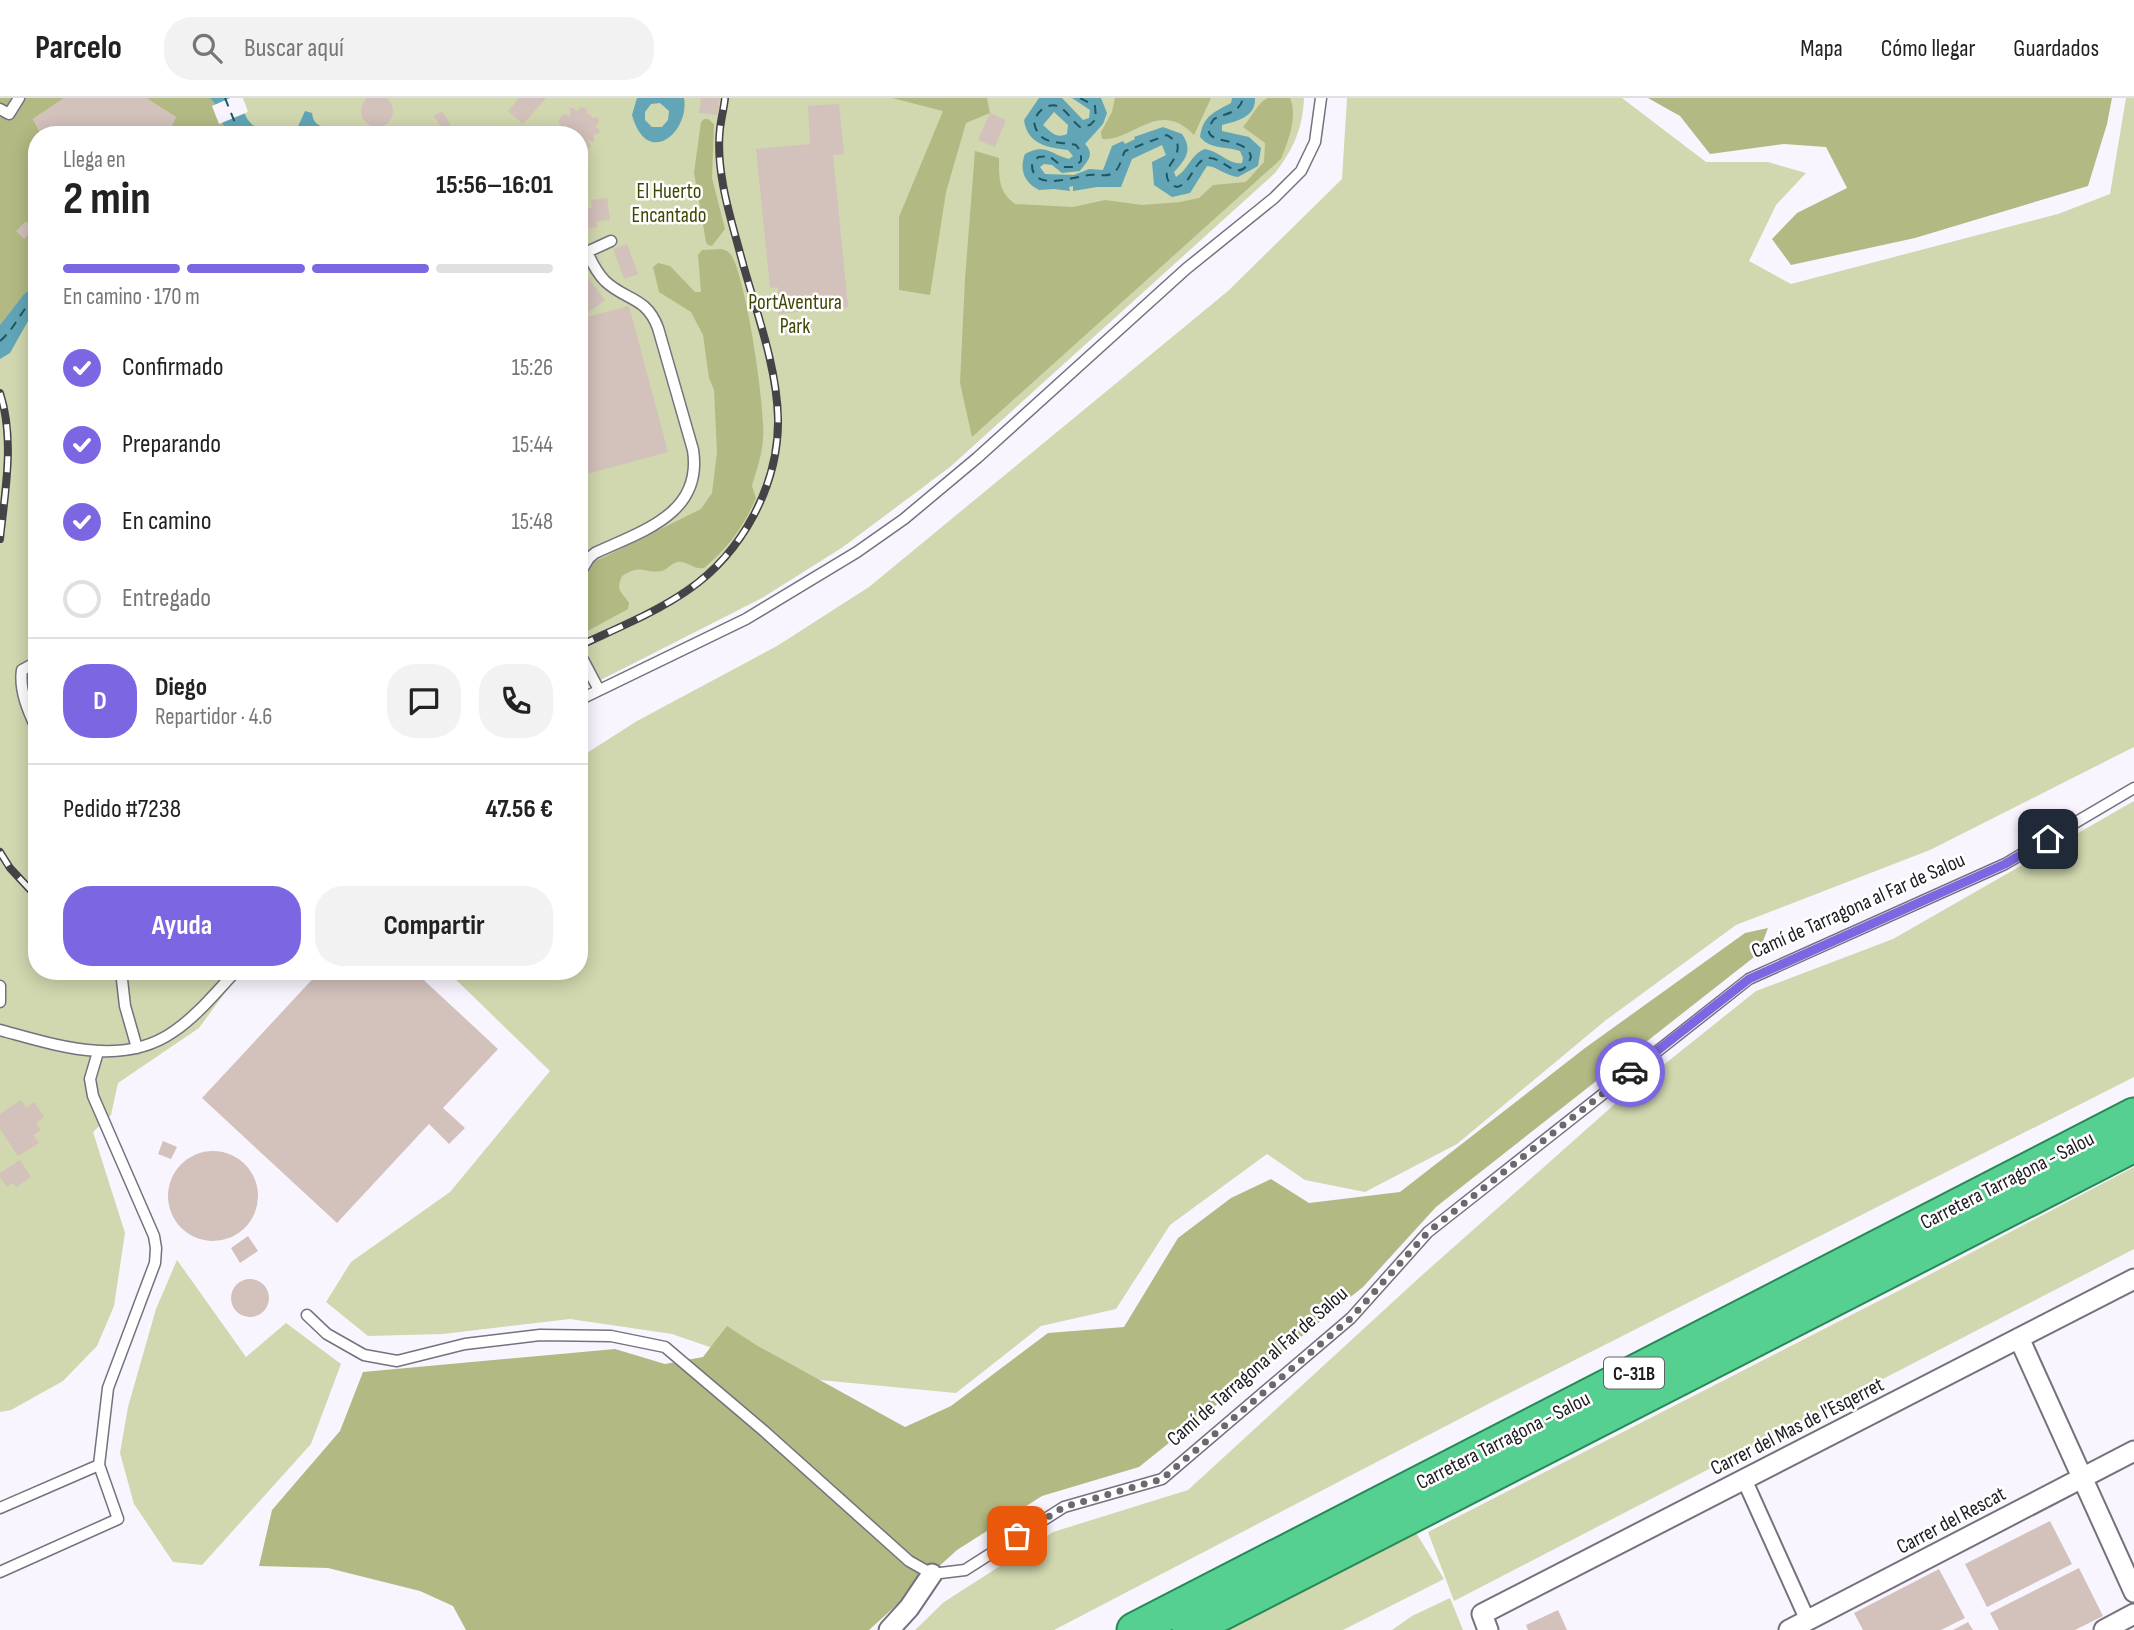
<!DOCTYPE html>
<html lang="es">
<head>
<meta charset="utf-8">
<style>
  body { margin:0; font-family:"Sofia Sans Condensed",sans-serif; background:#f2f2f2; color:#222; height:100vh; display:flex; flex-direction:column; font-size:26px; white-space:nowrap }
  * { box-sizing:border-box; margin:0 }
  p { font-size:23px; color:#767676 }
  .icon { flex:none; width:38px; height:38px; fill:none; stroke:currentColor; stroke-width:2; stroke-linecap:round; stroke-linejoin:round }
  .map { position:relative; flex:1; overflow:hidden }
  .panel { position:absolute; left:28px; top:28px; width:560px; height:854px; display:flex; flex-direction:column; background:#fff; border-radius:28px; box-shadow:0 4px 18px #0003 }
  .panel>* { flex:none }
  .pin { position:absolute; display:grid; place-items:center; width:60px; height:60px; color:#fff; margin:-30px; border-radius:14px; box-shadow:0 4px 10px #0006 }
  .courier { position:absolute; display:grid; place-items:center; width:70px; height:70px; margin:-35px; border:5px solid #7d66e1; border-radius:50%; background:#fff; color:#222; box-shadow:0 2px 9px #0007 }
  .overview em { font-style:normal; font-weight:700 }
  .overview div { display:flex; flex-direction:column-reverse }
  .overview { display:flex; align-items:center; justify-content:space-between; height:119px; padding:0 35px }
  h1 { font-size:46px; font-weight:700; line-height:52px }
  .bar { display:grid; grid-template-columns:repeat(4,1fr); gap:10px 7px; align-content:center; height:84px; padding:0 35px }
  .bar i { height:9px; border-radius:5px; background:#e0e0e0 }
  .bar .on { background:#7d66e1 }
  .bar p { grid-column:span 4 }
  .line { display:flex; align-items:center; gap:18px; padding:0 35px; border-top:2px solid #e0e0e0 }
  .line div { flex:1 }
  .round { display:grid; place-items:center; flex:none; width:74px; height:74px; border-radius:28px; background:#f2f2f2 }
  ol { padding:0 35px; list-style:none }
  li { display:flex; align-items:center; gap:21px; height:77px }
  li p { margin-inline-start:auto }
  li .icon { padding:7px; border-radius:50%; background:#7d66e1; color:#fff; stroke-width:4 }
  li:last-child { color:#767676 }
  li i { width:38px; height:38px; border:4px solid #e0e0e0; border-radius:50% }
  .cta { display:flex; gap:14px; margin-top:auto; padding:14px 35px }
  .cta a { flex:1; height:80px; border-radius:28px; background:#7d66e1; color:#fff; font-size:28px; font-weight:700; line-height:80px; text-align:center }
  .cta a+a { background:#f2f2f2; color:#222 }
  header { display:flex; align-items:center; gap:42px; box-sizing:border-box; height:98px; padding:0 35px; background:#fff; border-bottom:2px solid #e0e0e0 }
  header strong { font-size:33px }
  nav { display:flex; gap:38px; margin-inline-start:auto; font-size:24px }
  .search { width:490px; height:63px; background:#f2f2f2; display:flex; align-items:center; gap:18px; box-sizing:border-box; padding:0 24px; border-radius:28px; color:#767676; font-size:26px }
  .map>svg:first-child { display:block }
  .green { fill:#d1d7ae }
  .forest { fill:#b2b982 }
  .water { fill:#61a5b6; fill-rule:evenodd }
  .pier { fill:#f9f5fe }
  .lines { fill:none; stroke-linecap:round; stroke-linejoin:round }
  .ferry { stroke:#1d5764; stroke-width:2; stroke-dasharray:9 7; stroke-linecap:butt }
  .building { fill:#d3c1bb }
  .service-casing { stroke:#77707e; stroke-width:13 }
  .pedestrian-casing { stroke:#77707e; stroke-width:18 }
  .minor-casing { stroke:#77707e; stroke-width:23 }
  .trunk-casing { stroke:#278957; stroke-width:37 }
  .service { stroke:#fff; stroke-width:10 }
  .pedestrian { stroke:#fff; stroke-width:14 }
  .minor { stroke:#fff; stroke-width:19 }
  .trunk { stroke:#56d090; stroke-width:33 }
  .rail-casing { stroke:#454248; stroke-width:8 }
  .rail { stroke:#fff; stroke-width:5; stroke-dasharray:16; stroke-linecap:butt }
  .done { stroke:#6b686f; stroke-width:7; stroke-dasharray:0 12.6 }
  .route { stroke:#7d66e1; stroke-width:9 }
  .labels { text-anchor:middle; stroke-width:5; stroke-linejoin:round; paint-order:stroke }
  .shield { fill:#fff; stroke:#626064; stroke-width:2 }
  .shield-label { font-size:19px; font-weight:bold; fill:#1f1c22 }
  .park-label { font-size:21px; fill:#424603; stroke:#fff }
  .street-label { font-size:21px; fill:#1f1c22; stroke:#fff }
</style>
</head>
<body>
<header>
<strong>Parcelo</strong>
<div class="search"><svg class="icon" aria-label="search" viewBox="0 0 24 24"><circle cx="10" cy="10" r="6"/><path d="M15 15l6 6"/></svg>Buscar aquí</div>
<nav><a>Mapa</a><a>Cómo llegar</a><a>Guardados</a></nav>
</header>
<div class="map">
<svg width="2134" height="1532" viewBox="0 0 2134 1532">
  <rect width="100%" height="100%" fill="#f9f5fe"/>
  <path class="green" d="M0,0H1304C1303,30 1293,52 1275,75L950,369L843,449L762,500L579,593V37H37V873H241L199,930L118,985L111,1017L93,1034L125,1135L114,1208L97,1248L63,1283L11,1312L0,1314Z
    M1347,0H1622L1706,64H1768L1806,75L1776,107L1749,163L1791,186L2058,116L2110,96L2126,0H2134V649L1930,752L1736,827L1606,922L1457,1046L1365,1094L1305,1082L1267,1056L1170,1127L1116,1211L1041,1228L956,1295L799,1280L672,1236L570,1221L443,1236L368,1238L326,1204L351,1164L450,1094L550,973L447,873H579V660L637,623L777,548L869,489L1228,193L1342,81Z
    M2134,703V979L1492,1304L1054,1532H915L944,1504L1053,1434L1188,1392L1420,1179L1616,1005L1756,893L1893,841Z
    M2134,1069V1151L1454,1503L1428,1434L1904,1190Z
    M177,1162L246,1259L286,1225L341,1266L311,1346L202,1467L173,1464L134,1406L120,1355L128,1309L156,1211Z
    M1415,1433L1444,1481L1343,1532H1224Z
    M1450,1500L1463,1532H1392L1412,1518Z"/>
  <path class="forest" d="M0,0H64L33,21L41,37H37V186L24,196L0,227Z
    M146,0H210L216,7L227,37H167L176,19Z
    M892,0H987L990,15L966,25L946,94L930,197L899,192V119L943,13Z
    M1115,0H1211L1194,37C1158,0 1133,44 1102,41L1101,34L1112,14Z
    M1268,0H1290C1298,19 1288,43 1281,61L972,339L960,285L965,181L975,53L999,60C999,79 998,94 1015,106L1073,109L1105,102L1142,107L1180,104L1199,100L1213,87L1246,84L1264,64L1265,45L1243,29C1251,20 1258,4 1268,0Z
    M1648,0H2112L2107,26L2088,88L1915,140L1791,167L1772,141L1797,115L1847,90L1826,49L1784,46L1710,56L1680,18Z
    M704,21H708L714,26L712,80L725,131L712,148L708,147L706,144L694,75L701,24Z
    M722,151C727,153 728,153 731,157C746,178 766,313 763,341C762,358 756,373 752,388L756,400C744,428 728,450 704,470C694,471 691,466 682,464C673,462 669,471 662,473C644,476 642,465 622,478C615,494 622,493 629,505L628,511L584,535L579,534V492L594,464L701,411L712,395L717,354L714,292L709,280L703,237L691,214L659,194L653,169L658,165L670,168L695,194H701L698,157L702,152Z
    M1768,830L1758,856L1436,1109L1363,1189L1139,1369L1042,1398L957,1452L869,1532H466L453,1508L420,1493L328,1470L259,1468L272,1412L340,1333L363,1274L615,1251L665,1266L703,1259L727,1228L756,1247L905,1329L951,1308L1048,1235L1124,1229L1178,1140L1231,1100L1271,1081L1309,1105L1400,1094L1585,950L1745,835Z"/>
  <path class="water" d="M210,0H239C245,16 247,32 268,30L265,37H227L216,7Z
    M637,0H684C690,34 647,71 632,17ZM660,5L669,13L668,22L662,29H652L645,22V14L651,6Z
    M1039,0H1062L1083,22L1089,20L1090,12L1072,0H1101L1107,15L1103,26L1085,46C1096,57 1086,64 1080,73L1062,75L1052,67L1044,66L1040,69L1045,76L1074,77L1089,71L1103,72L1112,48L1123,43L1125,46L1135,41L1134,39L1163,29L1182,36C1193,52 1186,61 1174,74L1176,79C1188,72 1191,56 1205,51C1219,53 1229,67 1242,65L1243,60L1240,53C1226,48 1211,52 1200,39C1203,18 1214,14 1231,5L1232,0H1255C1256,19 1237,23 1222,27V33L1249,39L1261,50L1258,68L1238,79C1226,78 1216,68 1207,68L1190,95L1172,99L1154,87L1152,64L1166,57L1162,47L1132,61L1121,89H1097L1073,93V88L1069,89L1070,93L1054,91L1039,92C1024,85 1019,71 1025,56C1046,45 1050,56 1069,61L1073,58L1068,52C1048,50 1027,46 1024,22ZM1054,14L1068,27L1067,36C1056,41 1051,34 1043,27Z
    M305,13L312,15C314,31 325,28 337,31L341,37L295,35Z
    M37,186V207L10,255L0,261V227L24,196Z"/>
  <path class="pier" d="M230,0H243L248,14L219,26L212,8Z"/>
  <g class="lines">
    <path class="ferry" d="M225,0L240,37
      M1080,0L1095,8L1096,21L1090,27L1080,29C1068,20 1062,0 1044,10C1038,14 1036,18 1034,24C1038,48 1058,43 1076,47L1081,54V63L1074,69H1063L1049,58L1038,59L1032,67C1032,94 1074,79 1089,77C1096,76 1105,79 1111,76C1120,73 1121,60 1125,53L1167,37L1177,44C1182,64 1157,69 1171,87L1177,89C1193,85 1194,60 1209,60C1224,59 1240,89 1251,59C1247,35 1192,51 1214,21C1226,15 1240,15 1243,0
      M0,243C15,231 21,211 37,198"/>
  </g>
  <path class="building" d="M361 13a16 16 0 1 1 32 0a16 16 0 1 1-32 0Z
    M64,0H146L176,19L167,37H41L33,21Z
    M519,0H546L523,26L508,13Z
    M701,0H720L717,17L699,15Z
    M839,6L844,56L833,57L848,209L778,216V189L770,190L756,51L810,46L808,8Z
    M582,9L587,11V16L591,17L592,20L597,19L599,23L595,29L599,31L600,35L594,37V44L587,41L591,48L587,52L582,49L579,37H558L560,27L558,23L563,16L570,18V10H574L576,13Z
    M442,13L457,37H428L441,29L434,18Z
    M990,15L1006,22L995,49L978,42Z
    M607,100L610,122L596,123L597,129L579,131V111L592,110L591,102Z
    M26,123L34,131L24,141L16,133Z
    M627,146L638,176L624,181L613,151Z
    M579,168L605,202L585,217L579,210Z
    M629,208L668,354L579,378V221Z
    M320,873H414L498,951L443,1010L465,1030L449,1046L429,1026L337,1125L202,1000Z
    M21,1002L26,1010L34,1004L44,1019L36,1025L41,1032L33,1037L39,1045L18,1058L0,1031V1016Z
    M163,1043L177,1049L171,1061L158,1056Z
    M168 1098a45 45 0 1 1 90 0a45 45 0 1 1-90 0Z
    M20,1062L31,1079L16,1089L13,1085L7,1089L0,1079V1075Z
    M248,1138L258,1153L240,1165L231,1150Z
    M231 1200a19 19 0 1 1 38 0a19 19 0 1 1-38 0Z
    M2050,1423L2072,1466L1987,1509L1965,1466Z
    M2079,1470L2103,1518L2075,1532H1999L1990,1515Z
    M1939,1471L1965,1520L1941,1532H1863L1854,1515Z
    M1558,1512L1567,1532H1528L1526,1527Z
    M1968,1524L1973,1532H1953Z"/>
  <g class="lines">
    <defs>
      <path id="service" d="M0,11L9,16L19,0
        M579,477L589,460L595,455C642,433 703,416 693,352L658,230C646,198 626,203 605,183C597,175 592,165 587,154L611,143
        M579,554L599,592
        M37,564L22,572C19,592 28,613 37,632
        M579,602L746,521L857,454L904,421L977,360L1186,171L1274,100L1301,73L1315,44L1321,0
        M121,873L125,908L137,950
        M0,888V904
        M0,932C56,947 121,970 173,934C197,918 216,894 236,873
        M307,1217L327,1236L364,1257L397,1263L465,1246L540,1237L611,1238L665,1249L764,1333L909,1463L932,1476L965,1472L1064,1409L1162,1381L1351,1220L1428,1134L1749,881L2005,766L2134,690
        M0,1410L99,1367L108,1290L155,1165L156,1150L154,1138L93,998L90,981L98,954
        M0,1474L118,1421L99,1367"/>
      <path id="pedestrian" d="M1744,1381L1808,1523"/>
      <path id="minor" d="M2019,1240L2134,1494
        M889,1532L909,1510L932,1476
        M1488,1532L1482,1516L2134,1181
        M1789,1532L2134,1353
        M2104,1532L2134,1516"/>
      <path id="trunk" d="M1134,1532L2134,1017
        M1189,1532L2134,1047"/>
    </defs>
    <use href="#service" class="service-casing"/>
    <use href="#pedestrian" class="pedestrian-casing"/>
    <use href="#minor" class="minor-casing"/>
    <use href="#trunk" class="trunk-casing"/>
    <use href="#service" class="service"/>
    <use href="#pedestrian" class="pedestrian"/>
    <use href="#minor" class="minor"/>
    <use href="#trunk" class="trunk"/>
    <defs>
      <path id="rail" d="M0,295C15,342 5,393 0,441
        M579,548C615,531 655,515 688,492C742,455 779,387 778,321C777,269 757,216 743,166C732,124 715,75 720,31C721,21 724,10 725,0
        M0,754L10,770L37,799"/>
    </defs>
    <use href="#rail" class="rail-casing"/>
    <use href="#rail" class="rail"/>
  </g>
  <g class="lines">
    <path class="done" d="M1017,1438L1064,1409L1162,1381L1351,1220L1428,1134L1630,974"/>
    <path class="route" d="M1630,974L1749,881L2005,766L2048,741"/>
  </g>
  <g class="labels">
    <rect class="shield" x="1604" y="1259.5" width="60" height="31" rx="5"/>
    <g class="shield-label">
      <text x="1634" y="1282">C-31B</text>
    </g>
    <g class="park-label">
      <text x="669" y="100">El Huerto<tspan x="669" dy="24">Encantado</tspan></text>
      <text x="795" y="211">PortAventura<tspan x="795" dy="24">Park</tspan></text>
    </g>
    <g class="street-label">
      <text transform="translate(1858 807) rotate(-24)" y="7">Camí de Tarragona al Far de Salou</text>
      <text transform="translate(2007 1082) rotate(-27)" y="7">Carretera Tarragona - Salou</text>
      <text transform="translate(1257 1268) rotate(-41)" y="7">Camí de Tarragona al Far de Salou</text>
      <text transform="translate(1797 1328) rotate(-27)" y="7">Carrer del Mas de l'Esqerret</text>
      <text transform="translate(1503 1342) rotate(-27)" y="7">Carretera Tarragona - Salou</text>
      <text transform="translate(1951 1422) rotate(-28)" y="7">Carrer del Rescat</text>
    </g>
  </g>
</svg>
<div class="pin" style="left:1017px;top:1438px;background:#ea580c"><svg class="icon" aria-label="bag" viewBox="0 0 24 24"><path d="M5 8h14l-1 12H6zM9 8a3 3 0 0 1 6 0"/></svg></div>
<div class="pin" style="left:2048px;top:741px;background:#1f2937"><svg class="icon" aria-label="home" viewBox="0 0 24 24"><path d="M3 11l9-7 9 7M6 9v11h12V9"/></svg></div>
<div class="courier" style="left:1630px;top:974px"><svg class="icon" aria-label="car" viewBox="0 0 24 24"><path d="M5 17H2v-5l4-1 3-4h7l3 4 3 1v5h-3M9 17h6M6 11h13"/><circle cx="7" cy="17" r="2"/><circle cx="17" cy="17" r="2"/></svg></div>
<section class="panel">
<div class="overview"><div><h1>2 min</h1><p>Llega en</p></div><em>15:56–16:01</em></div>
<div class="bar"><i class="on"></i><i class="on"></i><i class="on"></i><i></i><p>En camino · 170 m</p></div>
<ol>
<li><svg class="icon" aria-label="check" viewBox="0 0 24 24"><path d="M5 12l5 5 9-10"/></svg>Confirmado<p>15:26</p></li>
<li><svg class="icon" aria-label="check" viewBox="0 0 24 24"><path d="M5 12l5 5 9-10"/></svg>Preparando<p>15:44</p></li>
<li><svg class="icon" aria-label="check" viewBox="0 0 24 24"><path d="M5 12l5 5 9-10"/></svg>En camino<p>15:48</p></li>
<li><i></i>Entregado</li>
</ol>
<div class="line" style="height:126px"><b class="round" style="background:#7d66e1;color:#fff">D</b><div><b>Diego</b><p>Repartidor · 4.6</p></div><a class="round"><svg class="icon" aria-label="chat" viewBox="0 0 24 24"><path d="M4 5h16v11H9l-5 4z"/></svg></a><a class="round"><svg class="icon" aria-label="phone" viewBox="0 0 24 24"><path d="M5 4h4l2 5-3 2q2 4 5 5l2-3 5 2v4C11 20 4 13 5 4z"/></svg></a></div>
<div class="line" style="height:91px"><div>Pedido #7238</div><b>47.56 €</b></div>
<div class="cta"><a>Ayuda</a><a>Compartir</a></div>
</section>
</div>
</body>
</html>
